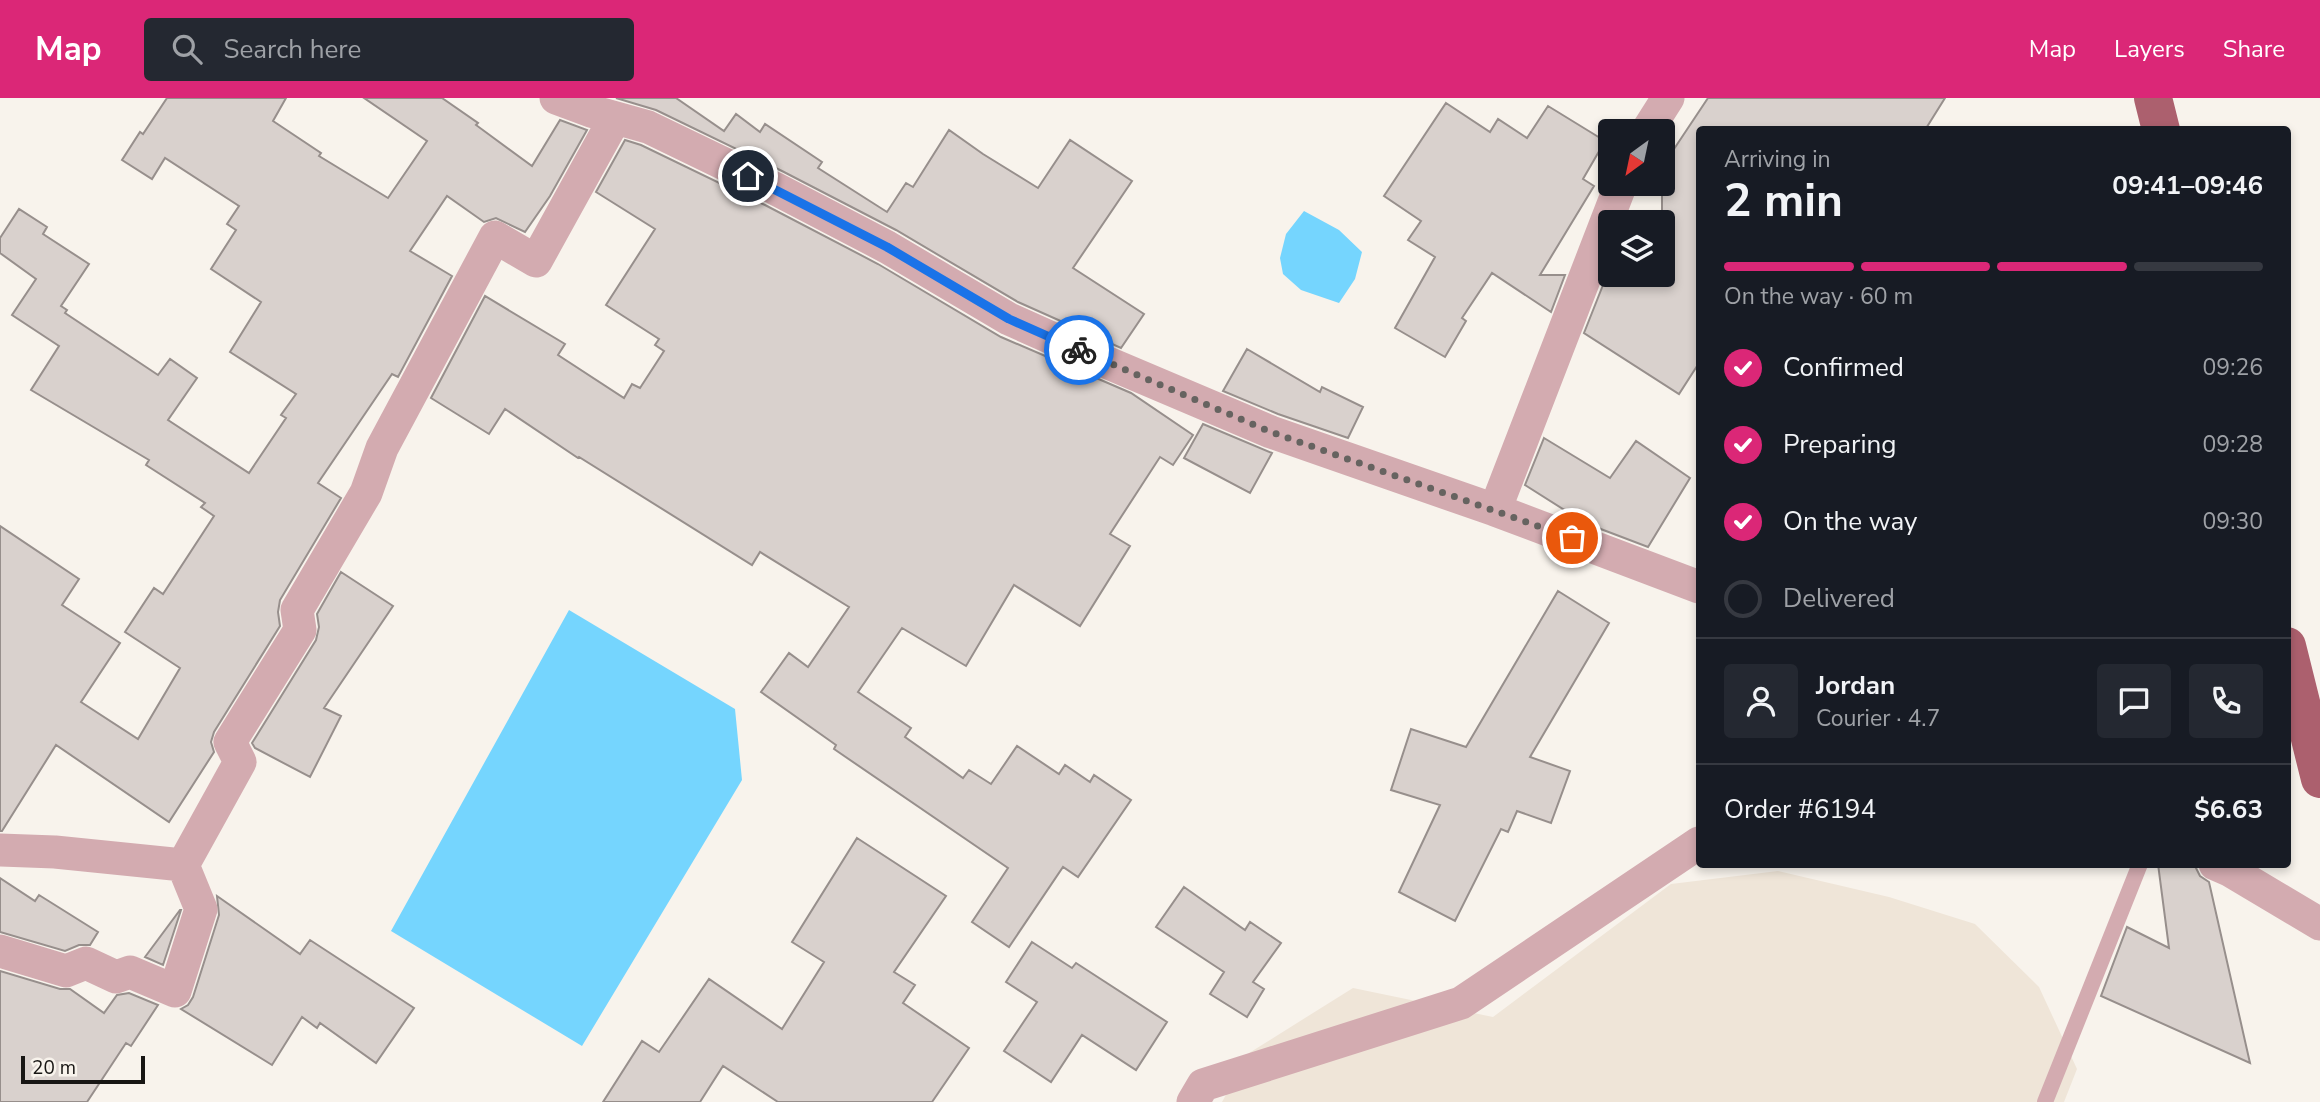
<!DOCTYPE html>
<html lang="en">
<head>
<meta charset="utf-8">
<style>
  body { margin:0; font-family:"Nunito Sans",sans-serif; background:#242831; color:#f1f3f6; height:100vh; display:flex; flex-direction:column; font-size:26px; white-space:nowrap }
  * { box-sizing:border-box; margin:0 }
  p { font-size:23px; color:#9ea1a6 }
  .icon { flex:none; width:38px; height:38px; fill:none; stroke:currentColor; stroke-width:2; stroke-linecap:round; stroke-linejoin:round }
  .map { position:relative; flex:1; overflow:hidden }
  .drawer { position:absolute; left:1696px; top:28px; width:595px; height:742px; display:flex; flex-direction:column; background:#171b24; border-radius:7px; box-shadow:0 4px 10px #0003 }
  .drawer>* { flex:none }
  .needle { width:46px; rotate:213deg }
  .controls { position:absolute; left:1598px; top:21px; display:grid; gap:14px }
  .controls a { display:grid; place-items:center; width:77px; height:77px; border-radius:7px; background:#171b24; box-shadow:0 4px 10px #0003; font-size:35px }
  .scale { position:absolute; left:21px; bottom:18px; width:124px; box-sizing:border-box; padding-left:7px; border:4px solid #181614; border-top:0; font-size:19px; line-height:24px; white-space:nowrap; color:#181614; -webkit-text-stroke:5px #f8f3ec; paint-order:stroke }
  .pin { position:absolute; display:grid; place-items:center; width:60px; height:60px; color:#fff; margin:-30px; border:4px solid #fff; border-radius:50%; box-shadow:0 2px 7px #0007 }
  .courier { position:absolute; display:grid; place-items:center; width:70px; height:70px; margin:-35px; border:5px solid #1a73e8; border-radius:50%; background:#fff; color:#222; box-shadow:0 2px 9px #0007 }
  .overview em { font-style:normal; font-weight:700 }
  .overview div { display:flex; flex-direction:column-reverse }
  .overview { display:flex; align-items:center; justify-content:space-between; height:119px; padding:0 28px }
  h1 { font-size:46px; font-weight:700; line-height:52px }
  .bar { display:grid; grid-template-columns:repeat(4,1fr); gap:10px 7px; align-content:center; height:84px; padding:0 28px }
  .bar i { height:9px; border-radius:5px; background:#363941 }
  .bar .current { background:#db2777 }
  .bar p { grid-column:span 4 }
  .line { display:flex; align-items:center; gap:18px; padding:0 28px; border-top:2px solid #363941 }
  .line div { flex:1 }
  .round { display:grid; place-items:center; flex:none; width:74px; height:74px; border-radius:7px; background:#242831 }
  ol { padding:0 28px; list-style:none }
  li { display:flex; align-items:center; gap:21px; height:77px }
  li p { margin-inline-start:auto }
  li .icon { padding:7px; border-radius:50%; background:#db2777; color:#fff; stroke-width:4 }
  li:last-child { color:#9ea1a6 }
  li i { width:38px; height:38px; border:4px solid #363941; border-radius:50% }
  header { display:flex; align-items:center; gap:42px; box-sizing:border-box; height:98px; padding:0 35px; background:#db2777; color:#fff }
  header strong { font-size:33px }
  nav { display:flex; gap:38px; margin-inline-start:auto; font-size:24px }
  .search { width:490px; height:63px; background:#242831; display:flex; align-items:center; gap:18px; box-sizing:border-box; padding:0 24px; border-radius:7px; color:#9ea1a6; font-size:26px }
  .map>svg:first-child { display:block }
  .built { fill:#efe5d8 }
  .water { fill:#75d5fe }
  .building { fill:#d9d1cd; stroke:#978f8c; stroke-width:2 }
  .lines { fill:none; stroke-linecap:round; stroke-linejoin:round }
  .service { stroke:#d3abb0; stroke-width:16 }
  .minor { stroke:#d3abb0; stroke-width:33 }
  .trunk { stroke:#ac606e; stroke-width:38 }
  .done { stroke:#666360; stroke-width:7; stroke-dasharray:0 12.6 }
  .route { stroke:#1a73e8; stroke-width:9 }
</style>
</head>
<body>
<header>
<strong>Map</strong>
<div class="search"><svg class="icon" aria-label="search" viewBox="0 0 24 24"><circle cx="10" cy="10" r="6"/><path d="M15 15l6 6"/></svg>Search here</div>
<nav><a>Map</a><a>Layers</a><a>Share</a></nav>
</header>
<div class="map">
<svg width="2320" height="1004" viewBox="0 0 2320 1004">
  <rect width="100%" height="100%" fill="#f8f3ec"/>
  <path class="built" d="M1778,773L1889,799L1975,826L2039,889L2077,971L2064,1004H1222L1249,955L1353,890L1493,919L1671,786Z"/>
  <path class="water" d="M1304,113L1339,132L1362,154L1355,181L1339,205L1301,192L1283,176L1280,160L1286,136Z
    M569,512L735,611L742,682L582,948L391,833Z"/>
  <path class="building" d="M167,0H286L273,23L321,55L319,58L388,100L427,43L364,0H442L478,25L476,27L532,68L560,22L587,32L550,98L525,134L496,120L484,124L447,98L410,153L452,178L398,279L392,276L318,385L341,400L280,502L278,514L280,528L214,634L211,644L214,654L169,724L56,647L2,733H0V428L79,481L62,507L120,545L81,604L138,641L180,570L125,534L154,490L163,496L214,418L201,409L205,405L146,367L149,362L31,292L59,248L12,217L36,181L0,155V140L19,111L47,129L43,136L89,166L61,208L67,212L65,215L158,277L170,261L197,280L168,322L249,375L286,320L281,317L296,296L230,254L261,204L211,171L236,132L227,126L239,108L165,60L152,81L122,62L140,34L143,36Z
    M616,0H676L724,33L736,16L760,34L765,26L822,64L818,70L887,114L906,85L913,89L949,32L983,56L1038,90L1070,42L1132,83L1073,170L1144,216L1121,250L1018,204L896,132L782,73L656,12Z
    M1708,0H1945L1925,32H1699V265L1679,296L1584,235L1607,177H1662V124H1660H1662V69Z
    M1446,5L1490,34L1498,21L1527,40L1548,8L1605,43L1583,81L1594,88L1540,177H1565L1551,214L1492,175L1462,220L1466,223L1445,259L1395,230L1435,159L1408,142L1421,123L1384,98Z
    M625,42L641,47L765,107L878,166L1001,239L1131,295L1193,337L1173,367L1160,359L1110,436L1130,448L1080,528L1014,487L966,568L902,530L858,594L911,630L905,639L963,680L969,672L991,686L1017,648L1059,676L1065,667L1090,684L1094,677L1131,702L1078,779L1063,769L1009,849L972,824L1008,770L834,651L836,647L761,594L789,555L808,569L849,509L760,454L752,467L579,359L578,360L505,311L489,336L431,300L485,198L565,246L558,257L624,300L632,286L640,290L664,253L655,247L659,241L606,207L655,131L596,94Z
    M1247,251L1320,294L1322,289L1363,309L1348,340L1278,316L1223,293Z
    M1203,326L1272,355L1250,395L1184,360Z
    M1544,340L1610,380L1636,343L1690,380L1648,449L1585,425L1525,387Z
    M341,474L393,508L324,610L341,618L310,679L255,650L252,645L316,542L319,529L317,516Z
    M1558,493L1609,525L1530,659L1570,673L1551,725L1517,713L1508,734L1501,731L1455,823L1399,794L1440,707L1391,692L1411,631L1466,649Z
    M857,740L946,798L894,874L915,887L903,905L969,950L932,1004H778L723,968L700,1004H603L642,943L659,954L709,881L782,931L824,864L792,844Z
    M2158,766H2194L2200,778L2209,784L2250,965L2101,898L2127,829L2169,850Z
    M0,780L35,803L39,797L98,834L90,847H79L65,853L0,834Z
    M1184,789L1245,832L1250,824L1281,845L1253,884L1264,891L1247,919L1210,896L1224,874L1156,829Z
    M217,798L300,856L310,842L414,910L376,965L320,925L317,930L302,919L272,967L181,911L188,907L193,899L219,817Z
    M181,812L163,867L145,859L180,812Z
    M1032,844L1072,870L1076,865L1167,924L1136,972L1082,937L1051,984L1004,953L1037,904L1006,884Z
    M0,873L60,891H70L104,915L117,897L129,895L158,907L131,948L126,945L87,1004H0Z"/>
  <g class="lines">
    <path class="service" d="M2045,1004L2140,766"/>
    <path class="minor" d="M556,0L591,13L648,29L774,90L887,149L1009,221L1094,259L1271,334L1495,412L1699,489
      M1647,33L1668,0
      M1495,412L1621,86
      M0,752L55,754L183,767
      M2215,766L2231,773L2320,826
      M0,853L66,873L86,865L116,879L130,874L175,893L201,811L183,767L240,664L230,644L300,532L297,512L366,395L382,350L495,139L536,163L615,20
      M1193,1004L1203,987L1461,905L1699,745"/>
    <path class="trunk" d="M2153,0L2161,32
      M2287,548L2320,681"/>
  </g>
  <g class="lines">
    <path class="done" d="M1079,252L1271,334L1572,440"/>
    <path class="route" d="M748,78L887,149L1009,221L1079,252"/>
  </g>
</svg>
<div class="controls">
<a><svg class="needle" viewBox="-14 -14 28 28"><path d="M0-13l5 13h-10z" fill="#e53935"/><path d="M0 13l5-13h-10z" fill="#9ea1a6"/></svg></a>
<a><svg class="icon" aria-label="layers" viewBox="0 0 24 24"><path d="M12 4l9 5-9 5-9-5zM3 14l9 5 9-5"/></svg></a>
</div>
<div class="scale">20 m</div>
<div class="pin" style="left:1572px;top:440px;background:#ea580c"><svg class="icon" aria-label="bag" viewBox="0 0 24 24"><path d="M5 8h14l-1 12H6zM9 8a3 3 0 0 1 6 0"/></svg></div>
<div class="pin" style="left:748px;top:78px;background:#1f2937"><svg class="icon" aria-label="home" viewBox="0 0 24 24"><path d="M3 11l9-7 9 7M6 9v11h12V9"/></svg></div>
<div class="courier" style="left:1079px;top:252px"><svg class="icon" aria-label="bike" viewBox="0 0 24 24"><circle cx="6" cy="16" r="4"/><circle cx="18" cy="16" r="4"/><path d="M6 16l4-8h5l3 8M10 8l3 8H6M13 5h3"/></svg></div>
<section class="drawer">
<div class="overview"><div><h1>2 min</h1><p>Arriving in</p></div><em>09:41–09:46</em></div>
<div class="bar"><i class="current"></i><i class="current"></i><i class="current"></i><i></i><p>On the way · 60 m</p></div>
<ol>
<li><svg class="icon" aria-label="check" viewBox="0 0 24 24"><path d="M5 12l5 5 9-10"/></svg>Confirmed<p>09:26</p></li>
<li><svg class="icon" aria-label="check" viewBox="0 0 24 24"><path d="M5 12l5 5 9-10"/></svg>Preparing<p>09:28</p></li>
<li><svg class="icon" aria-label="check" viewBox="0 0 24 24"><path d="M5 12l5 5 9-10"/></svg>On the way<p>09:30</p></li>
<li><i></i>Delivered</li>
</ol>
<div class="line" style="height:126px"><a class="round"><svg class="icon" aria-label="person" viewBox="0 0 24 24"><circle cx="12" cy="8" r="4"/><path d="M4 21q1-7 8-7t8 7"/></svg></a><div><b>Jordan</b><p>Courier · 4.7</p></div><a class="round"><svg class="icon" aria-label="chat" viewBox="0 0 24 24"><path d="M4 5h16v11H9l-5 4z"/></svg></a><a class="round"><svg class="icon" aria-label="phone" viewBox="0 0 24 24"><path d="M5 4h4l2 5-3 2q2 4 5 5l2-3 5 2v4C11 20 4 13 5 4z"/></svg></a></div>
<div class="line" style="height:91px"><div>Order #6194</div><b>$6.63</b></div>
</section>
</div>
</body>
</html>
